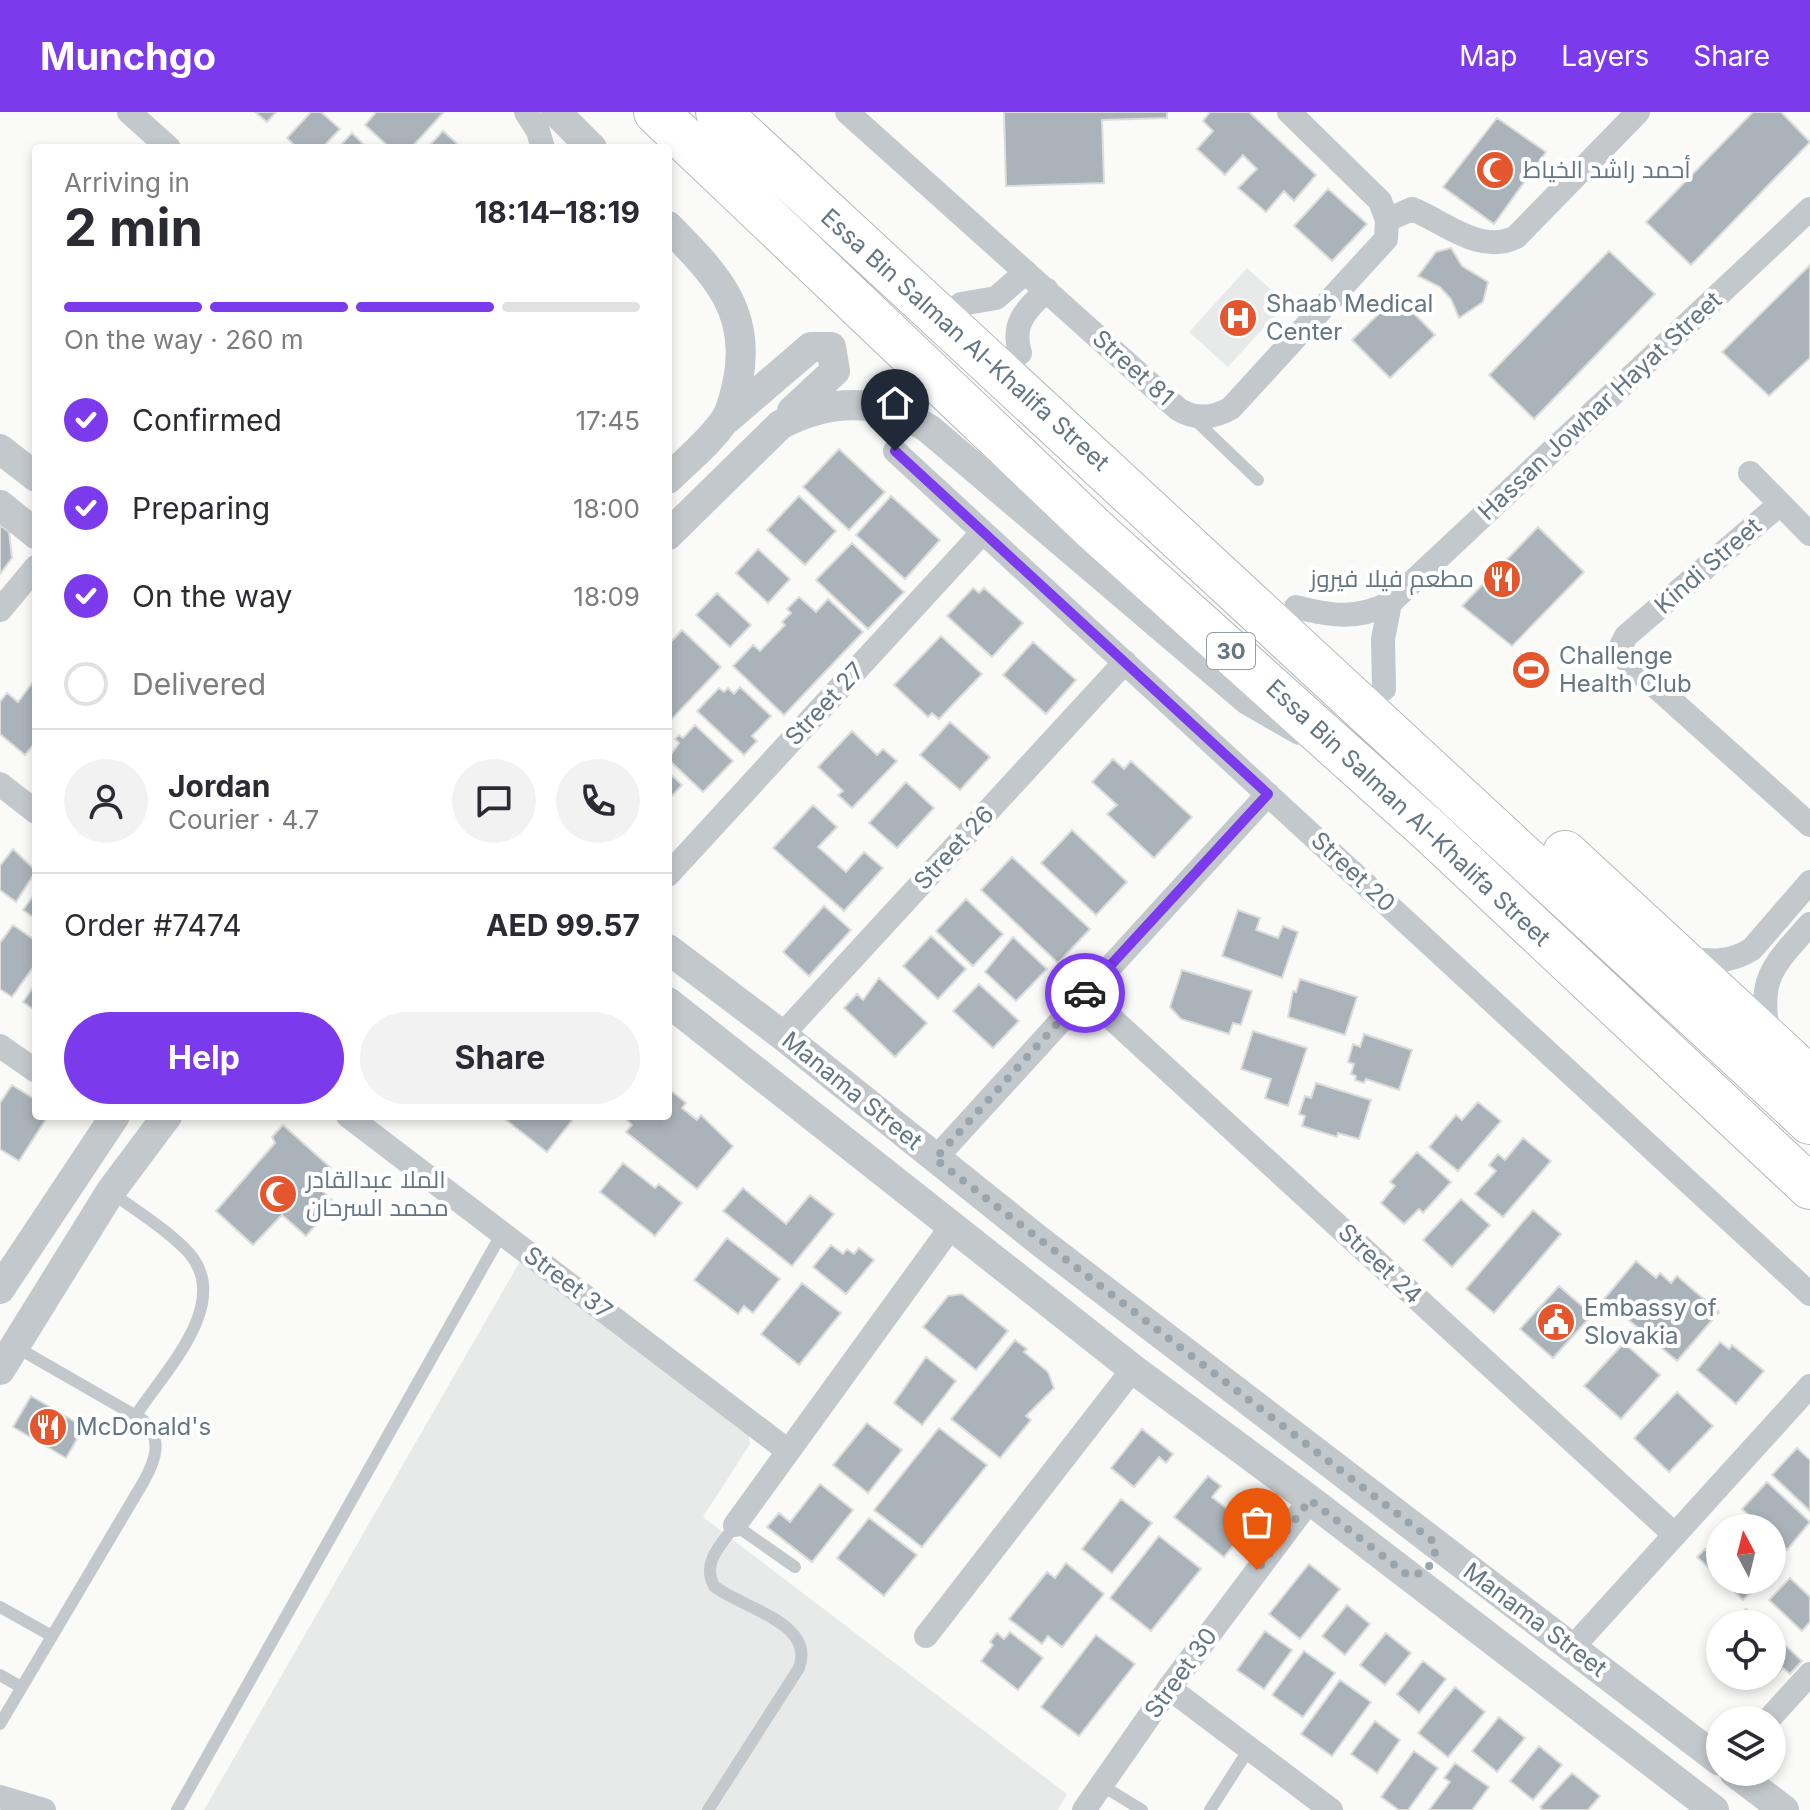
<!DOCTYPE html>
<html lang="en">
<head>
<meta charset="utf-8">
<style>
  body { margin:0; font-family:Inter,Cairo,sans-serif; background:#f2f2f3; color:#2b2b33; height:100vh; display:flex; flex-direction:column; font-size:30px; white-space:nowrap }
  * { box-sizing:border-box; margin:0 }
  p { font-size:26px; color:#7c7c81 }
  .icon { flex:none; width:44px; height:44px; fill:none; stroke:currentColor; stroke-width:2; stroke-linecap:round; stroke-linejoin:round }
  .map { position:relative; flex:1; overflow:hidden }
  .side { position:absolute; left:32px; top:32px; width:640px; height:976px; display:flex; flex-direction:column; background:#fff; border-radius:8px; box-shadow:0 4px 12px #0003 }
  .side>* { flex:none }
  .needle { width:52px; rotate:353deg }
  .controls { position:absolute; left:1706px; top:1402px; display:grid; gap:16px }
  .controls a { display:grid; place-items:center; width:80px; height:80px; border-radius:50%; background:#fff; box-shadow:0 4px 12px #0003; font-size:40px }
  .pin { position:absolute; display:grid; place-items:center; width:68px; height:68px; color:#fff; margin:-82px -34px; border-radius:50% 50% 50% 0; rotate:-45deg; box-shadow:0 0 8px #0007 }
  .pin .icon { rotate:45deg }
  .courier { position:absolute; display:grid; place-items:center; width:80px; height:80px; margin:-40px; border:6px solid #7c3aed; border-radius:50%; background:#fff; color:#222; box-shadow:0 2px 10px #0007 }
  .headline em { font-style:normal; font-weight:700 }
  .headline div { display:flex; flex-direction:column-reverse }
  .headline { display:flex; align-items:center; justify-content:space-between; height:136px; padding:0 32px }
  h1 { font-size:52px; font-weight:700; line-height:60px }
  .bar { display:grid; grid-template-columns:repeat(4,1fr); gap:12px 8px; align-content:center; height:96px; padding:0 32px }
  .bar i { height:10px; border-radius:6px; background:#e1e1e2 }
  .bar .selected { background:#7c3aed }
  .bar p { grid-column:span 4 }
  .line { display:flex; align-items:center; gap:20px; padding:0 32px; border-top:2px solid #e1e1e2 }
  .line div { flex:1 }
  .round { display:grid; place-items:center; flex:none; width:84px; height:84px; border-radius:42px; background:#f2f2f3 }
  ol { padding:0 32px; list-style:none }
  li { display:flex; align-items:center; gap:24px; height:88px }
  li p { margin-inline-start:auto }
  li .icon { padding:8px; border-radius:50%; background:#7c3aed; color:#fff; stroke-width:4 }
  li:last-child { color:#7c7c81 }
  li i { width:44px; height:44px; border:4px solid #e1e1e2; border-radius:50% }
  .action { display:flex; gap:16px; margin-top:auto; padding:16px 32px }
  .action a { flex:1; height:92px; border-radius:48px; background:#7c3aed; color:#fff; font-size:32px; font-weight:700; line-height:92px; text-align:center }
  .action a+a { background:#f2f2f3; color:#2b2b33 }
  header { display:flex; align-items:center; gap:48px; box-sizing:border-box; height:112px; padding:0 40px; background:#7c3aed; color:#fff }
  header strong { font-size:38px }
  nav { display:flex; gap:44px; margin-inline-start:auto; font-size:28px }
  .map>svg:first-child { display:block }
  .built { fill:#e8e9e9 }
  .building { fill:#aab3b9; stroke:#dcdcda; stroke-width:2 }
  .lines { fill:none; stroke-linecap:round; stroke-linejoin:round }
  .motorway-casing { stroke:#b4b9bd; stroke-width:46 }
  .service { stroke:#c3c8cc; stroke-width:12 }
  .minor { stroke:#c3c8cc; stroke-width:24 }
  .tertiary { stroke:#c3c8cc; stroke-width:30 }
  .motorway { stroke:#fff; stroke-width:44 }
  .done { stroke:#99a4ac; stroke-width:8; stroke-dasharray:0 14.4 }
  .route { stroke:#7c3aed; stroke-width:10 }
  .labels { text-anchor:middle; stroke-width:8; stroke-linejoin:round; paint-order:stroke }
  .shield { fill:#fff; stroke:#939fa8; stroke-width:2 }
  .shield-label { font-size:22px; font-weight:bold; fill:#657683 }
  .poi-label { font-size:24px; fill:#657683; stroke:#fff; text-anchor:start }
  .street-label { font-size:24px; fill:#657683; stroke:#fff }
</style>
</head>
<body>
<header>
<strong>Munchgo</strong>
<nav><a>Map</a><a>Layers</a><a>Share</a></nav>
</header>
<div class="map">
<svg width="1810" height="1698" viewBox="0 0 1810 1698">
  <rect width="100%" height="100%" fill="#fafaf8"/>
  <path class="built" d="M1247,156L1286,191L1228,255L1189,220Z
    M526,1139L747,1314L750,1332L703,1405L1067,1682L1058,1698H204Z"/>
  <path class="building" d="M255,0H276L267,10Z
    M311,0H321L340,17L322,36H297L287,26Z
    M376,0H442L443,1L411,36H390L365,13Z
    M1004,0H1167V6L1102,8L1104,71L1006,74Z
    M1210,0H1249L1316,63L1294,89L1284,79L1266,100L1238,76L1257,57L1243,43L1225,63L1197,37L1213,19L1203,9Z
    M1753,0H1781L1810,30L1691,153L1646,110Z
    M1497,6L1546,40L1494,112L1443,75Z
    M443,19L462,36H427Z
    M352,21L364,33L362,36H338Z
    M1328,77L1367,112L1332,149L1294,114Z
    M1451,136L1462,154L1488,170L1483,190L1459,206L1451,187L1440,175L1418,164L1436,140Z
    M1609,139L1655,182L1534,307L1489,263Z
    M1810,153V246L1769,284L1722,240Z
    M1397,184L1435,223L1390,266L1352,228Z
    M839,337L885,380L849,418L803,375Z
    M799,384L836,419L805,453L767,418Z
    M891,384L940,428L905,467L856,423Z
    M0,413L9,420L12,446L0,462Z
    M1538,415L1584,460L1512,534L1462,494Z
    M852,431L904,480L868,517L816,468Z
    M758,437L790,467L768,491L736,461Z
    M973,476L979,481L984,476L1023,511L992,545L947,504Z
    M717,481L751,513L730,535L696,503Z
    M799,485L816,500L828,487L863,520L784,603L733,554L753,533L760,539L785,513L782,510L791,501L787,497Z
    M682,518L721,555L668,611V533Z
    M941,524L982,562L939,607L932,601L928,605L894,573Z
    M1033,530L1076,568L1046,602L1003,563Z
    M33,570L36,630L25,643L0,622V590L7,581L18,590Z
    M740,575L771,604L752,624L757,629L744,643L697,599L719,576L724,580L728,576L734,582Z
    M950,610L990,645L960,678L920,643Z
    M695,613L733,649L703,680L668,647L679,631L675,627L679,623L683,626Z
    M852,619L877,643L883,637L897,649L852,696L838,683L843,679L818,655Z
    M1113,647L1124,657L1131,649L1192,705L1154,746L1107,702L1117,693L1092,670Z
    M668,660L682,673L668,688Z
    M906,670L934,696L897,736L869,711Z
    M813,693L837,715L818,735L846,760L864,740L883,756L844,799L773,736Z
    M1072,718L1127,770L1096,803L1041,751Z
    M13,737L36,759L16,790L0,778V754Z
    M1012,745L1090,817L1058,851L981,778Z
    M36,780V807L23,798Z
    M966,787L1003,822L973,854L936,819Z
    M824,794L851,818L809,864L783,840Z
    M1238,798L1260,806L1256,818L1278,826L1283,814L1298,820L1282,866L1222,844Z
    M13,813L36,829V851L12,885L0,877V831Z
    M931,824L966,857L938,887L903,854Z
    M1013,825L1047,857L1016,889L985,860Z
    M1182,858L1252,879L1241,913L1233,911L1229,922L1181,907L1170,895Z
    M879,866L927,911L895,945L844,896L857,882L863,888Z
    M1300,867L1357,885L1345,923L1288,905L1293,879L1296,880Z
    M36,871V899L23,890Z
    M979,872L1019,909L993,936L953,899Z
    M1253,919L1307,936L1288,994L1265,986L1271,967L1241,957Z
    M1364,922L1412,938L1399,978L1366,967L1364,971L1355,968L1356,964L1351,962L1354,952L1348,950L1353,932L1360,935Z
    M1316,971L1371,988L1359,1027L1338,1021L1337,1025L1302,1014L1305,1004L1299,1002L1305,984L1311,986Z
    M12,973L36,988V1004H48L19,1049L0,1037V991Z
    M669,977L686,991L682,996L697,1008L701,1003L733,1034L697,1077L626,1020L632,1013L623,1004H668Z
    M1478,990L1501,1009L1458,1059L1429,1035L1456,1003L1462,1008Z
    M501,1004H570L573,1007L547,1040Z
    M283,1013L331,1056L316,1073L335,1091L306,1124L282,1103L253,1133L216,1099L275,1031L272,1025Z
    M1523,1026L1551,1049L1503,1105L1475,1082L1496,1059L1489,1053L1498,1042L1505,1048Z
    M1417,1040L1451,1070L1423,1101L1419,1097L1404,1112L1381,1091L1395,1074L1390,1070Z
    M623,1051L655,1076L659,1072L682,1091L655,1124L600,1080Z
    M743,1076L786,1112L810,1083L834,1102L792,1154L723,1099Z
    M1461,1087L1490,1113L1452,1155L1423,1128Z
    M1533,1098L1561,1122L1494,1201L1466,1177Z
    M727,1126L780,1167L753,1201L744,1194L738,1202L694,1168Z
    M831,1133L843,1142L847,1137L854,1142L859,1136L874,1148L846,1182L813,1155Z
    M1636,1149L1656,1166L1660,1161L1671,1171L1677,1164L1719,1200L1677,1249L1604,1187Z
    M802,1171L841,1201L799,1253L761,1222Z
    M1559,1174L1592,1203L1553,1246L1520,1217Z
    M962,1182L1008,1219L976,1258L923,1215L948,1184Z
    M1015,1228L1027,1237L1024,1240L1048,1260L1054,1276L1026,1304L1031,1308L1000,1346L951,1307Z
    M1720,1230L1729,1237L1732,1233L1764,1259L1736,1292L1697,1258Z
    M1624,1231L1660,1263L1621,1307L1584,1274Z
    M926,1245L956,1269L922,1313L894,1291Z
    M1677,1280L1713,1314L1669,1360L1634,1326Z
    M31,1284L84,1315L66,1346L13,1315Z
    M867,1311L902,1338L868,1381L833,1353Z
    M939,1316L987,1353L922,1435L874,1398Z
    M1142,1317L1173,1342L1166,1351L1159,1345L1134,1375L1111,1356Z
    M1797,1336L1810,1348V1399L1772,1363Z
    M1208,1364L1221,1374L1212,1385L1237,1405L1234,1410L1245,1419L1224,1445L1174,1405Z
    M1767,1370L1810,1410L1787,1438L1772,1424V1416H1763L1742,1397Z
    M820,1372L853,1398L812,1450L767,1415L779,1401L790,1410Z
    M1121,1387L1152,1411L1112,1461L1082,1437Z
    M1735,1405L1746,1416H1725Z
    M869,1406L917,1443L884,1484L837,1446Z
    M1159,1424L1201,1457L1151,1519L1110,1486Z
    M1720,1426V1466L1697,1445L1705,1437L1710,1442Z
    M1772,1440L1781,1449L1772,1458Z
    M1066,1451L1104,1482L1062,1535L1048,1524L1042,1532L1009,1507L1047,1460L1055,1466Z
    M1309,1452L1340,1477L1300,1527L1269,1502Z
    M1790,1466L1810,1485V1510L1802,1519L1769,1488Z
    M1722,1468H1763L1743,1488Z
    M1347,1493L1370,1512L1345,1543L1322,1524Z
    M1746,1497L1763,1512H1732Z
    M1265,1519L1292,1538L1264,1577L1237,1558Z
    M1010,1520L1043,1546L1018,1578L981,1549L993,1533L990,1530L997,1521L1004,1527Z
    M1386,1521L1411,1541L1385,1573L1360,1553Z
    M1772,1521L1802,1549L1790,1562L1783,1556L1771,1568L1766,1564H1772Z
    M1096,1523L1135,1552L1079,1624L1041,1595Z
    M1720,1524V1544L1710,1534Z
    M1304,1539L1335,1561L1303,1605L1272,1583Z
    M1423,1549L1446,1567L1419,1601L1397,1582Z
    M1340,1568L1371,1590L1332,1644L1301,1622Z
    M1455,1575L1485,1600L1448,1645L1418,1621Z
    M1499,1605L1525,1626L1497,1660L1472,1639Z
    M1375,1609L1400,1628L1377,1661L1351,1642Z
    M1539,1634L1562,1653L1533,1688L1510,1669Z
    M1414,1639L1438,1656L1408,1698H1399L1381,1685Z
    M1455,1651L1489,1675L1472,1698H1429L1450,1670L1444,1666Z
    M1572,1661L1600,1684L1588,1698H1543L1540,1695Z"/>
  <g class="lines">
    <defs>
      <path id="motorway" d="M656,0L1095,418L1430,719L1810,1075
        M718,0L1810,1010
        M1565,741L1810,967"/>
    </defs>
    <use href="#motorway" class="motorway-casing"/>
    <path class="service" d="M1192,305L1258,368
      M111,1080C136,1099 168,1118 189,1141C233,1191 164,1260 136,1303
      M0,1495L52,1524
      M0,1563L21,1575
      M0,1612L144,1369C156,1347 163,1327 143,1308L16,1235
      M1101,1673L1142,1698
      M177,1698L502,1121
      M708,1698L799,1556C816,1510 741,1496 714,1474C701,1450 722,1432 735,1413L795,1455
      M1210,1698L1249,1637"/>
    <path class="minor" d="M129,0L169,36
      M526,0L538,19L543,36
      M847,0L1178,297C1195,308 1214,306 1231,296L1386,127L1387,108L1380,89L1289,0
      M1387,108L1412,97C1445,110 1480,143 1516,125L1638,0
      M961,192L996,186L1026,160
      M1020,241C1011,212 1026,197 1047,178
      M895,339L1810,1182
      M1750,361L1810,422
      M1780,392L1626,524L1620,536L1625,547L1810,713
      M1296,495C1331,504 1357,508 1390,491L1810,97
      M0,498L36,455
      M1384,577L1383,527L1390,491
      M0,672L36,700
      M668,763L982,421
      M1683,846C1709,849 1729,852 1752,837L1810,770
      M1085,882L1675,1423
      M782,923L1125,550
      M1769,924C1757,866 1773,854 1810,812
      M0,934L36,959
      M348,1004L788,1339
      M935,1047L1268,682
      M735,1413L951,1115
      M926,1524L1133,1257
      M1572,1536L1810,1274
      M1169,1576L1331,1698
      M1768,1608L1810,1562
      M0,1685L44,1698
      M1084,1698L1169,1576L1310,1388"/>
    <path class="tertiary" d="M556,0L592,36
      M668,114C713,160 752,197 738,268C735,281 732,299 724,309C710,330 686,349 668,367
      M727,307L811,235H831L835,259L792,299
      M0,337L36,365
      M0,393L36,422
      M668,423L780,313C831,286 881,286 929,317L1248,588L1300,618
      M668,837L782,923L1042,1131L1720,1649
      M668,890L1133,1257L1310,1388L1714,1698
      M0,1177L115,1004
      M0,1258L111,1079L167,1004
      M1734,1660L1784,1698"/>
    <use href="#motorway" class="motorway"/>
  </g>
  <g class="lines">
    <path class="done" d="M1085,881L935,1047L1434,1430L1436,1438L1427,1459L1409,1464L1310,1388L1257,1458"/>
    <path class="route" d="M895,339L1268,682L1085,881"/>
  </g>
  <defs>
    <symbol id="mosque-disc" viewBox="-11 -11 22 22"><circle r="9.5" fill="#e4572e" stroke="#fff"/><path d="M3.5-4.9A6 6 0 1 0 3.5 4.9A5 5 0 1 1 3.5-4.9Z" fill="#fff"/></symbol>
    <symbol id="hospital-disc" viewBox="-11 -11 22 22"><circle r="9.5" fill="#e4572e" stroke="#fff"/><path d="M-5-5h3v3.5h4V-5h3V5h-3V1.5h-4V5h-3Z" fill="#fff"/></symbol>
    <symbol id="restaurant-disc" viewBox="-11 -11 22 22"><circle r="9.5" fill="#e4572e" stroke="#fff"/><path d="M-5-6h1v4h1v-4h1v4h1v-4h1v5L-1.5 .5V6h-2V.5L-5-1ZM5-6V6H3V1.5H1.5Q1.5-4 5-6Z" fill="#fff"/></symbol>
    <symbol id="stadium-disc" viewBox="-11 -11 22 22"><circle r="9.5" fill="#e4572e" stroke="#fff"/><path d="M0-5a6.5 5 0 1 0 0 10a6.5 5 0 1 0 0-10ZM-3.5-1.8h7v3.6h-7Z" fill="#fff"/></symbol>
    <symbol id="civic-disc" viewBox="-11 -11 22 22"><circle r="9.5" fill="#e4572e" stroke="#fff"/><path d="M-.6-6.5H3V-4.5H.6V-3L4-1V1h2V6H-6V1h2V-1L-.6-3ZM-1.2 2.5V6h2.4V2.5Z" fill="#fff"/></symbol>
  </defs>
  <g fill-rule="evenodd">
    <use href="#mosque-disc" x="1473" y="36" width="44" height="44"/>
    <use href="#hospital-disc" x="1216" y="184" width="44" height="44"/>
    <use href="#restaurant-disc" x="1480" y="445" width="44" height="44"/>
    <use href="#stadium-disc" x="1509" y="536" width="44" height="44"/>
    <use href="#mosque-disc" x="256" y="1060" width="44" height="44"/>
    <use href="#civic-disc" x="1534" y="1188" width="44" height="44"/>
    <use href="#restaurant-disc" x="26" y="1293" width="44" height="44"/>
  </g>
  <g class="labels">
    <rect class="shield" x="1207" y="521" width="48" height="36" rx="6"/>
    <g class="shield-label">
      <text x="1231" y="547">30</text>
    </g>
    <g class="poi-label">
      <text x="1523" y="66">أحمد راشد الخياط</text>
      <text x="1266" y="200">Shaab Medical<tspan x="1266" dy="28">Center</tspan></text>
      <text x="1474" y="475" text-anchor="end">مطعم فيلا فيروز</text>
      <text x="1559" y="552">Challenge<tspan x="1559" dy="28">Health Club</tspan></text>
      <text x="306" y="1076">الملا عبدالقادر<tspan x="306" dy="28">محمد السرحان</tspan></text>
      <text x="1584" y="1204">Embassy of<tspan x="1584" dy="28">Slovakia</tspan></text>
      <text x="76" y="1323">McDonald's</text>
    </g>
    <g class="street-label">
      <text transform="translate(965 228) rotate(42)" y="8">Essa Bin Salman Al-Khalifa Street</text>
      <text transform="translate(1133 256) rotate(42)" y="8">Street 81</text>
      <text transform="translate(1600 294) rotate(-43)" y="8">Hassan Jowhar Hayat Street</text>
      <text transform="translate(1708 454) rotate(-41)" y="8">Kindi Street</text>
      <text transform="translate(825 592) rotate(-47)" y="8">Street 27</text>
      <text transform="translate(1408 701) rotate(43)" y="8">Essa Bin Salman Al-Khalifa Street</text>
      <text transform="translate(954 736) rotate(-47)" y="8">Street 26</text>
      <text transform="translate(1353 760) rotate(43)" y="8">Street 20</text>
      <text transform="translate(852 979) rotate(39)" y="8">Manama Street</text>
      <text transform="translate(1380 1152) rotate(43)" y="8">Street 24</text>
      <text transform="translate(568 1171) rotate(37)" y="8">Street 37</text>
      <text transform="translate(1535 1508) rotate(37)" y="8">Manama Street</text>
      <text transform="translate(1181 1561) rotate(-54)" y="8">Street 30</text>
    </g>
  </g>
</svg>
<div class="controls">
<a><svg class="needle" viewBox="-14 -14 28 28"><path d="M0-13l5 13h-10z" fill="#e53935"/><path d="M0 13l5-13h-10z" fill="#7c7c81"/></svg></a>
<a><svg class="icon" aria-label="locate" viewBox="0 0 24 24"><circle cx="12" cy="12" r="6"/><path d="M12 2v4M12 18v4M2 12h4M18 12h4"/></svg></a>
<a><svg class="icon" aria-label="layers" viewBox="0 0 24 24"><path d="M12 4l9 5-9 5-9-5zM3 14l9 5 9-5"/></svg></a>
</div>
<div class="pin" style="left:1257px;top:1458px;background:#ea580c"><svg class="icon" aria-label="bag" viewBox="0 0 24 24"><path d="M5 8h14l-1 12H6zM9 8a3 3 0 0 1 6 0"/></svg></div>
<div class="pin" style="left:895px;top:339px;background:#1f2937"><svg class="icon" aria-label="home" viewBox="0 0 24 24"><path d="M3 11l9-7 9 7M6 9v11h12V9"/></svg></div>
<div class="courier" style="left:1085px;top:881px"><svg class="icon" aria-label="car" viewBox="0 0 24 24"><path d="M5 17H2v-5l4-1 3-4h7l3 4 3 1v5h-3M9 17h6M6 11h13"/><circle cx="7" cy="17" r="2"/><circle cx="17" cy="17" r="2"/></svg></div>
<section class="side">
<div class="headline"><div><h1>2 min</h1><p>Arriving in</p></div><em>18:14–18:19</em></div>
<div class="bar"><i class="selected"></i><i class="selected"></i><i class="selected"></i><i></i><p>On the way · 260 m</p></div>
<ol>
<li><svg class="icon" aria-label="check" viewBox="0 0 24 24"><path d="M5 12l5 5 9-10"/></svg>Confirmed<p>17:45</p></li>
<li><svg class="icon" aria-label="check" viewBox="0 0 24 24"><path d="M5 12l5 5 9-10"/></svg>Preparing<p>18:00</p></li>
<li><svg class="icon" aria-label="check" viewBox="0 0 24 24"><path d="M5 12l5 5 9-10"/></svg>On the way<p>18:09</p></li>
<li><i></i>Delivered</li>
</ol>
<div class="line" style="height:144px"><a class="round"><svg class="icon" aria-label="person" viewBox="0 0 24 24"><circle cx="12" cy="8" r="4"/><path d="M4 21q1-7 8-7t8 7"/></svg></a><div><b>Jordan</b><p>Courier · 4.7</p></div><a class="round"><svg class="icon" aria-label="chat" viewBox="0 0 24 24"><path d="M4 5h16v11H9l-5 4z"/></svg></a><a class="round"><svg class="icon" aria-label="phone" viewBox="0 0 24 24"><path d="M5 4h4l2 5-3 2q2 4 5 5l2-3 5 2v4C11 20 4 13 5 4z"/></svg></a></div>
<div class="line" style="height:104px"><div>Order #7474</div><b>AED 99.57</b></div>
<div class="action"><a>Help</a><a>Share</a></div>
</section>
</div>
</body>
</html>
